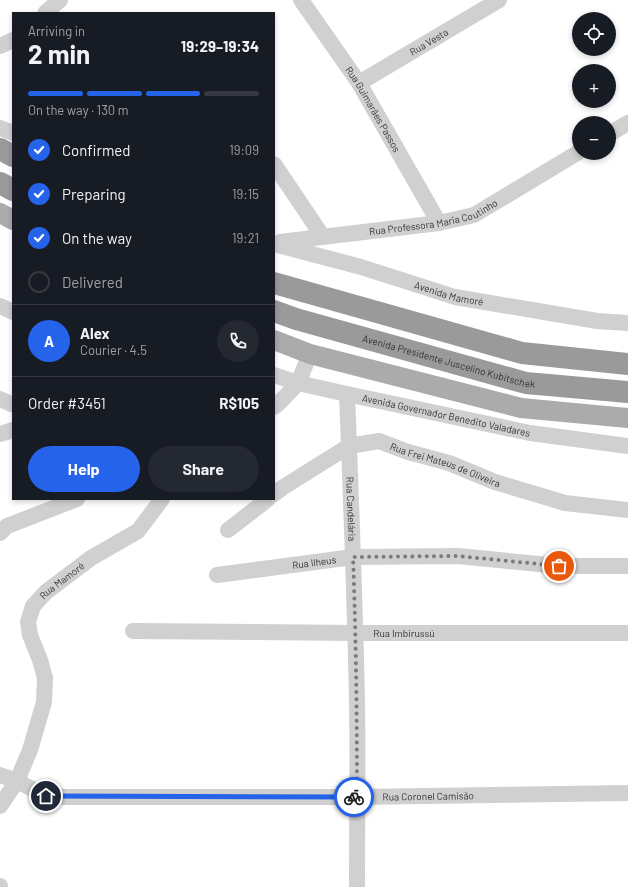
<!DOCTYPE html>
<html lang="en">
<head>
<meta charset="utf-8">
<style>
  body { margin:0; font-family:Barlow,sans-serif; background:#242831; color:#f1f3f6; height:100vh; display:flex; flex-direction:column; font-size:15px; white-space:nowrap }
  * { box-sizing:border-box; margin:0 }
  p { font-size:13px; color:#9ea1a6 }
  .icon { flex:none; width:22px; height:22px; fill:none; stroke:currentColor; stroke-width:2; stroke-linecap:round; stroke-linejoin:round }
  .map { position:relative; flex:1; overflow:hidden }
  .sheet { position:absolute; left:12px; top:12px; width:263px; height:488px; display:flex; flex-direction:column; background:#171b24; border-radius:0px; box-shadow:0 2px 6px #0003 }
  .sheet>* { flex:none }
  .controls { position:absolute; left:572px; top:12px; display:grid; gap:8px }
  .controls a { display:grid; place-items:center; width:44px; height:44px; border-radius:50%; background:#171b24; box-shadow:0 2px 6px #0003; font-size:20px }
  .pin { position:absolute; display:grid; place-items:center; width:34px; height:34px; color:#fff; margin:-17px; border:2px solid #fff; border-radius:50%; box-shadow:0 1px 4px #0007 }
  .courier { position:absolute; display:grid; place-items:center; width:40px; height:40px; margin:-20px; border:3px solid #2563eb; border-radius:50%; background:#fff; color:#222; box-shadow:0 1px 5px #0007 }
  .summary em { font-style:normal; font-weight:700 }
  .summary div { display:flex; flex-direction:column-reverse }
  .summary { display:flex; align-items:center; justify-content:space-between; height:68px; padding:0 16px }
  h1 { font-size:26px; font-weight:700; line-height:30px }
  .bar { display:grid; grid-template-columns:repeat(4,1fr); gap:6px 4px; align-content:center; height:48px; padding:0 16px }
  .bar i { height:5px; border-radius:3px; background:#363941 }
  .bar .on { background:#2563eb }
  .bar p { grid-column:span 4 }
  .line { display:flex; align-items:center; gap:10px; padding:0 16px; border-top:1px solid #363941 }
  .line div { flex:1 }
  .round { display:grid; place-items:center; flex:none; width:42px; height:42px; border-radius:21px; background:#242831 }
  ol { padding:0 16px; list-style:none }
  li { display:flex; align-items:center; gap:12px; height:44px }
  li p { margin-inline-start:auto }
  li .icon { padding:4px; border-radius:50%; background:#2563eb; color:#fff; stroke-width:4 }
  li:last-child { color:#9ea1a6 }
  li i { width:22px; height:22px; border:2px solid #363941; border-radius:50% }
  .primary-button { display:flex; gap:8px; margin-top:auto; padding:8px 16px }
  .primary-button a { flex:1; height:46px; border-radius:24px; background:#2563eb; color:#fff; font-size:16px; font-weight:700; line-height:46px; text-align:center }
  .primary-button a+a { background:#242831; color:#f1f3f6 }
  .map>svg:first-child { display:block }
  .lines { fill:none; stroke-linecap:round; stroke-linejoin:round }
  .minor { stroke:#d0d0d0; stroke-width:16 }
  .major { stroke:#ababab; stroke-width:20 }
  .highway { stroke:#9a9a9a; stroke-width:22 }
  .done { stroke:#7a7a7a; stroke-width:4; stroke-dasharray:0 7.2 }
  .route { stroke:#2563eb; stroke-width:5 }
  .labels { text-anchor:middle; stroke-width:4; stroke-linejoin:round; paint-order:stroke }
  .street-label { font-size:10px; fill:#333; stroke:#fff }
</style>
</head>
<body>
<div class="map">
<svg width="628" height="887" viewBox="0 0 628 887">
  <rect width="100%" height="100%" fill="#fff"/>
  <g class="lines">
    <g class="minor">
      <path id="s1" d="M301,0L359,83L439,223"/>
      <path d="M45,13L60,0"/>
      <path d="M0,46L13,40"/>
      <path id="s2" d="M359,83L499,0"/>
      <path d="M0,128L13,133"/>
      <path d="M609,134L628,123"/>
      <path d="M274,164L323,237"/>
      <path id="s3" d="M280,242L439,223L474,215L579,152"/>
      <path id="s4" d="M274,244L361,267L455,297L597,321L628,323"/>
      <path d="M0,306L13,312"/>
      <path id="s5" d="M274,375L298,383L347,394L530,433L628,446"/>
      <path id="s6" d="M347,394C351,497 355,600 357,702C358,764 357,826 357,887"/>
      <path d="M0,399L11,404"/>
      <path d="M274,407L279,403L298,383L310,354"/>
      <path d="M0,434L13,430"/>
      <path id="s7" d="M274,494L282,488L349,446L379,441L408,452L449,463L495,482L565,503L628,510"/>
      <path d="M228,530L268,499"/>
      <path d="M0,533L7,526L77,499"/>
      <path id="s8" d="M217,575L353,557L458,556L559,566H628"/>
      <path id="s9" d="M133,631L355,633H628"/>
      <path id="s10" d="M0,775L17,781L46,796L67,797H357L628,793"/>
      <path id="s11" d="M0,806L17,781L30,750L44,702L45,678L40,660L30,635L28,622L33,606L46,592L91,558L138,531L162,499"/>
      <path d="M0,886V887"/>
    </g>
    <path class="major" d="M0,213L13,220
      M274,340L310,354L521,408L628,418"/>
    <g class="highway">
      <path d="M0,149L13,156"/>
      <path d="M0,183L13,190"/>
      <path d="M274,283L522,353L628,364"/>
      <path id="s12" d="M274,311L296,319L526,383L628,392"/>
    </g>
  </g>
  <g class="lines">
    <path class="done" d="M354,797H357C357,717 356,637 353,557L458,556L559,566"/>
    <path class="route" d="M46,796L354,797"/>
  </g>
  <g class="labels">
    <g class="street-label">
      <text dy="4" stroke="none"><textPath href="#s2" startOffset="81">Rua Vesta</textPath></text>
      <text dy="4" stroke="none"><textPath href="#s1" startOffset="131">Rua Guimarães Passos</textPath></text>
      <text dy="4" stroke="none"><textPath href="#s3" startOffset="156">Rua Professora Maria Coutinho</textPath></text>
      <text dy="4" stroke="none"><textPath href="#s4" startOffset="182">Avenida Mamoré</textPath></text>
      <text dy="4" stroke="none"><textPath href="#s12" startOffset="182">Avenida Presidente Juscelino Kubitschek</textPath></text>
      <text dy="4" stroke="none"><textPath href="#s5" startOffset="177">Avenida Governador Benedito Valadares</textPath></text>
      <text dy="4" stroke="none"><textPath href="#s7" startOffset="190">Rua Frei Mateus de Oliveira</textPath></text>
      <text dy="4" stroke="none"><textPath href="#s6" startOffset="115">Rua Candelária</textPath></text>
      <text dy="4" stroke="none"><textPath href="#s8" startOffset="98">Rua Ilheus</textPath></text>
      <text dy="4" stroke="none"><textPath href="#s11" startOffset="252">Rua Mamoré</textPath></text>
      <text dy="4" stroke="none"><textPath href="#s9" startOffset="271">Rua Imbirussú</textPath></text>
      <text dy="4" stroke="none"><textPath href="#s10" startOffset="433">Rua Coronel Camisão</textPath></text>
    </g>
  </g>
</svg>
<div class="controls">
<a><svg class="icon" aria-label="locate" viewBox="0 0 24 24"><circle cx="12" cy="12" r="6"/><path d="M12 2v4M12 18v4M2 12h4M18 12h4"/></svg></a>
<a>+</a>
<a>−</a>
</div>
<div class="pin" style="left:559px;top:566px;background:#ea580c"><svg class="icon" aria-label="bag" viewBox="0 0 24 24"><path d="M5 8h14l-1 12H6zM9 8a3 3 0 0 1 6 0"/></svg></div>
<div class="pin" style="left:46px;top:796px;background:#1f2937"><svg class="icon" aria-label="home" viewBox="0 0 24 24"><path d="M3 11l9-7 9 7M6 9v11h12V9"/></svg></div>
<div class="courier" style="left:354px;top:797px"><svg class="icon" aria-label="bike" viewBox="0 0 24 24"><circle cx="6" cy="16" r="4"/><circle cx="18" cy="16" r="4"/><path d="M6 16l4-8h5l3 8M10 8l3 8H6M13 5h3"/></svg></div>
<section class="sheet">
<div class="summary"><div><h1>2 min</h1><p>Arriving in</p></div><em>19:29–19:34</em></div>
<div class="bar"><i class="on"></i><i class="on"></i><i class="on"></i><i></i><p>On the way · 130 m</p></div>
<ol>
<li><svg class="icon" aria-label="check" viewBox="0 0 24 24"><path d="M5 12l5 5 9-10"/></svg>Confirmed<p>19:09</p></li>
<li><svg class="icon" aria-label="check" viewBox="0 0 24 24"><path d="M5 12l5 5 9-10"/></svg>Preparing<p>19:15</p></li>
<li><svg class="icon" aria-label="check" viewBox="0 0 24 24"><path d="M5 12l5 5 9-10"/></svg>On the way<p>19:21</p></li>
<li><i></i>Delivered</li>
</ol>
<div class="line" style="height:72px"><b class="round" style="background:#2563eb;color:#fff">A</b><div><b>Alex</b><p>Courier · 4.5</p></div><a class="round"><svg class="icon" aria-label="phone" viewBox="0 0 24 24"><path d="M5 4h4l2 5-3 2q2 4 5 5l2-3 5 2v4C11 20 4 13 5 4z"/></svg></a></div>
<div class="line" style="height:52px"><div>Order #3451</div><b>R$105</b></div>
<div class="primary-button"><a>Help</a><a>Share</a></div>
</section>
</div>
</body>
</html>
